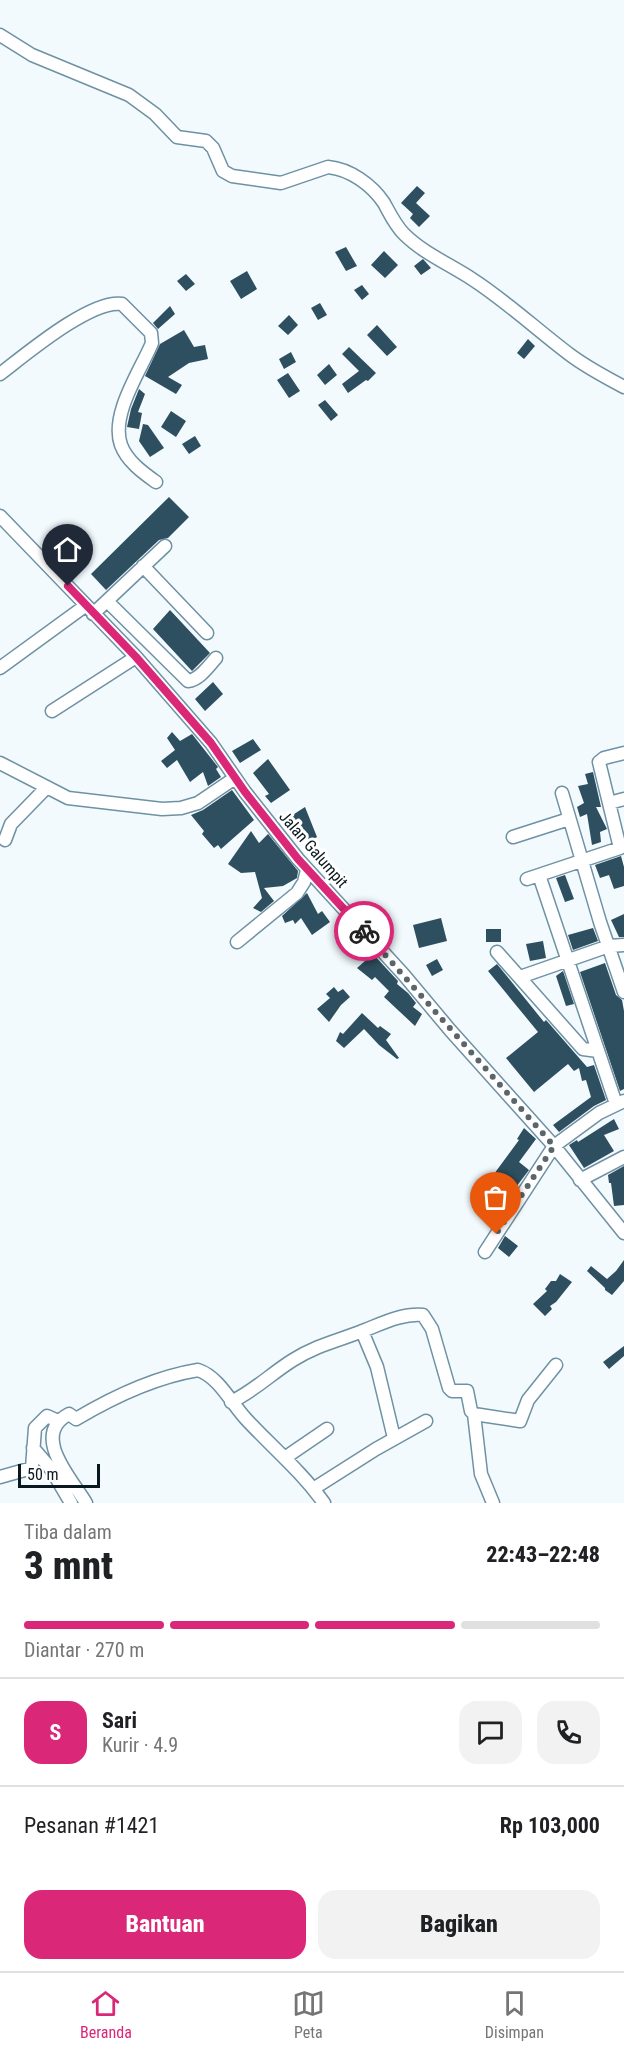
<!DOCTYPE html>
<html lang="id">
<head>
<meta charset="utf-8">
<style>
  body { margin:0; font-family:"Roboto Condensed",sans-serif; background:#f2f2f2; color:#202124; height:100vh; display:flex; flex-direction:column; font-size:22px; white-space:nowrap }
  * { box-sizing:border-box; margin:0 }
  p { font-size:20px; color:#757577 }
  .icon { flex:none; width:33px; height:33px; fill:none; stroke:currentColor; stroke-width:2; stroke-linecap:round; stroke-linejoin:round }
  .map { position:relative; height:1503px; overflow:hidden }
  .side { display:flex; flex-direction:column; background:#fff; flex:1 }
  .side>* { flex:none }
  .scale { position:absolute; left:18px; bottom:15px; width:82px; box-sizing:border-box; padding-left:6px; border:3px solid #09171e; border-top:0; font-size:16px; line-height:21px; white-space:nowrap; color:#09171e; -webkit-text-stroke:4px #fff; paint-order:stroke }
  .pin { position:absolute; display:grid; place-items:center; width:51px; height:51px; color:#fff; margin:-62px -26px; border-radius:50% 50% 50% 0; rotate:-45deg; box-shadow:0 0 6px #0007 }
  .pin .icon { rotate:45deg }
  .courier { position:absolute; display:grid; place-items:center; width:60px; height:60px; margin:-30px; border:4px solid #db2777; border-radius:50%; background:#fff; color:#222; box-shadow:0 2px 8px #0007 }
  .overview em { font-style:normal; font-weight:800 }
  .overview div { display:flex; flex-direction:column-reverse }
  .overview { display:flex; align-items:center; justify-content:space-between; height:102px; padding:0 24px }
  h1 { font-size:39px; font-weight:800; line-height:45px }
  .bar { display:grid; grid-template-columns:repeat(4,1fr); gap:9px 6px; align-content:center; height:72px; padding:0 24px }
  .bar i { height:8px; border-radius:4px; background:#e0e0e0 }
  .bar .selected { background:#db2777 }
  .bar p { grid-column:span 4 }
  .line { display:flex; align-items:center; gap:15px; padding:0 24px; border-top:2px solid #e0e0e0 }
  .line div { flex:1 }
  .round { display:grid; place-items:center; flex:none; width:63px; height:63px; border-radius:18px; background:#f2f2f2 }
  .button { display:flex; gap:12px; margin-top:auto; padding:12px 24px }
  .button a { flex:1; height:69px; border-radius:18px; background:#db2777; color:#fff; font-size:24px; font-weight:800; line-height:69px; text-align:center }
  .button a+a { background:#f2f2f2; color:#202124 }
  .dock { display:flex; justify-content:space-around; align-items:center; height:84px; border-top:2px solid #e0e0e0; background:#fff; font-size:16px; color:#757577 }
  .dock a { display:grid; justify-items:center; gap:3px }
  .dock .selected { color:#db2777 }
  .map>svg:first-child { display:block }
  .building { fill:#2e4f5f }
  .lines { fill:none; stroke-linecap:round; stroke-linejoin:round }
  .minor-casing { stroke:#6e91a3; stroke-width:15 }
  .minor { stroke:#fff; stroke-width:12 }
  .done { stroke:#5b666c; stroke-width:6; stroke-dasharray:0 10.8 }
  .route { stroke:#db2777; stroke-width:8 }
  .labels { text-anchor:middle; stroke-width:6; stroke-linejoin:round; paint-order:stroke }
  .street-label { font-size:16px; fill:#09171e; stroke:#fff }
</style>
</head>
<body>
<div class="map">
<svg width="624" height="1503" viewBox="0 0 624 1503">
  <rect width="100%" height="100%" fill="#f2fafe"/>
  <path class="building" d="M417,186L425,193L416,203L430,216L419,227L410,218L413,214L401,203Z
    M346,247L357,266L346,271L335,252Z
    M384,251L398,265L385,278L371,265Z
    M423,259L431,268L421,275L414,266Z
    M247,271L257,289L241,299L230,281Z
    M186,274L195,284L186,291L177,281Z
    M362,285L369,294L362,300L354,290Z
    M320,303L327,315L318,320L311,308Z
    M170,306L175,314L158,329L153,323Z
    M289,315L298,325L288,335L278,326Z
    M377,325L397,347L387,356L367,335Z
    M184,330L194,347L205,345L208,359L189,363L168,377L182,385L176,394L145,376L160,344Z
    M528,339L535,346L524,359L517,353Z
    M349,347L376,373L368,381L366,380L348,393L342,384L359,371L342,354Z
    M291,352L296,362L284,369L279,359Z
    M329,364L337,375L325,385L317,375Z
    M288,373L300,391L289,398L277,380Z
    M139,389L145,394L138,412L142,413L139,429L127,427L131,409Z
    M325,400L338,415L331,421L318,405Z
    M171,411L186,421L176,437L161,427Z
    M143,424L148,425L164,448L150,457L139,441Z
    M195,436L201,446L189,454L182,444Z
    M169,497L189,517L168,538L159,540L106,590L91,574Z
    M170,610L210,653L192,671L153,629Z
    M213,682L223,694L205,711L195,699Z
    M172,732L180,741L192,734L218,767L216,769L221,777L208,786L203,772L190,782L177,760L167,768L161,761L175,750L167,738Z
    M253,739L261,750L240,763L232,751Z
    M268,759L290,790L271,803L265,796L269,794L253,773Z
    M593,772L601,807H596L607,829L600,832L601,842L592,845L587,814L580,817L577,807L584,803L578,786L588,784L585,774Z
    M232,790L254,820L221,849L218,845L214,848L202,834L204,831L191,815L203,810Z
    M305,807L317,837L310,841L295,828L292,829L287,822L289,820L288,818Z
    M251,831L259,843L268,834L298,871L297,878L283,886L264,888L274,901L261,912L253,908L262,898L255,872L241,873L228,864Z
    M621,856L624,867V886L614,889L609,875L600,878L595,865Z
    M565,875L574,899L565,902L556,878Z
    M307,893L318,914L322,911L330,922L312,935L301,918L295,924L293,920L285,923L282,916Z
    M624,914V937H619L611,920Z
    M441,918L447,941L419,948L413,925Z
    M593,928L598,941L573,950L568,935Z
    M486,929H501V942H486Z
    M543,941L546,958L530,961L526,944Z
    M373,954L398,981L397,984L408,993L416,1003L413,1007L422,1014L415,1026L384,997L389,991L375,977L372,980L357,968Z
    M437,959L443,970L432,976L426,965Z
    M605,963L616,995L622,1000L624,1011V1089L620,1091L580,972Z
    M497,964L544,1022L546,1020L587,1067L594,1065L606,1100L594,1106L559,1132L553,1125L591,1097L586,1080L582,1081L579,1068L574,1071L568,1064L534,1092L506,1058L538,1032L488,971Z
    M563,971L574,1004L566,1006L556,976Z
    M334,987L338,992L343,989L350,997L341,1005L329,1022L317,1009L330,998L326,994Z
    M362,1013L378,1028L380,1026L391,1034L386,1040L399,1058L397,1059L379,1045L364,1029L344,1048L336,1041L340,1032L343,1034Z
    M614,1119L619,1129L604,1135L614,1151L584,1168L569,1145L577,1140L578,1142Z
    M524,1128L536,1139L519,1162L529,1170L513,1191L494,1174L519,1140L517,1139Z
    M624,1166V1205L614,1206L611,1183H609L608,1175Z
    M505,1236L518,1246L509,1257L498,1248Z
    M624,1260V1281L612,1295L605,1290V1288L587,1271L591,1266L607,1279L616,1271Z
    M560,1274L572,1282L556,1302L550,1306L552,1309L545,1316L533,1304L547,1291L545,1289L551,1281H556Z
    M624,1346V1356L609,1369L603,1362Z"/>
  <g class="lines">
    <defs>
      <path id="minor" d="M0,35L32,55L129,95L155,114L177,137L206,141L213,148L223,171L232,176L281,183L328,167C350,169 372,185 384,203C390,214 395,225 404,234C423,253 449,264 472,279C506,301 536,329 569,354C586,367 605,377 624,387
        M0,374C25,355 91,299 122,304L151,333L152,343C141,370 110,414 121,445C127,461 142,472 156,482
        M0,516L136,657L211,743L245,792L298,859L404,975L450,1030L554,1146L624,1233
        M143,566L207,633
        M107,601L188,681C199,680 208,667 216,658
        M93,614L165,546
        M0,668L85,606
        M52,711L136,657
        M0,763L68,798L162,809L181,808L198,803L235,778
        M562,793L600,922L624,992
        M609,803L599,762L604,758L624,753
        M513,837L569,819
        M5,840L11,824L47,787
        M539,875L616,1104
        M527,879L620,848L609,803L624,799
        M237,942L297,893L304,882L307,870
        M497,952L583,1049L598,1051
        M520,977L609,946L624,945
        M580,1180L624,1157
        M485,1252L554,1146L599,1113L624,1101
        M362,1331L377,1367L394,1438
        M231,1402C254,1391 272,1373 293,1360C319,1344 338,1341 365,1330C383,1323 403,1313 423,1315L432,1329L449,1388L452,1391H467L471,1411L474,1414L520,1421L528,1400L556,1365
        M474,1414L481,1474L493,1503
        M33,1448L51,1469L71,1503
        M286,1457L327,1429
        M0,1477L32,1468L35,1428L47,1416L58,1421
        M313,1489L376,1449L426,1421
        M86,1503C71,1478 30,1435 69,1414L76,1419C113,1397 155,1377 198,1370C219,1377 231,1403 246,1419C272,1447 301,1471 324,1503"/>
    </defs>
    <use href="#minor" class="minor-casing"/>
    <use href="#minor" class="minor"/>
  </g>
  <g class="lines">
    <path class="done" d="M364,931L554,1146L496,1234"/>
    <path class="route" d="M68,586L136,657L211,743L245,792L298,859L364,931"/>
  </g>
  <g class="labels">
    <g class="street-label">
      <text transform="translate(314 849) rotate(49)" y="6">Jalan Galumpit</text>
    </g>
  </g>
</svg>
<div class="scale">50 m</div>
<div class="pin" style="left:496px;top:1234px;background:#ea580c"><svg class="icon" aria-label="bag" viewBox="0 0 24 24"><path d="M5 8h14l-1 12H6zM9 8a3 3 0 0 1 6 0"/></svg></div>
<div class="pin" style="left:68px;top:586px;background:#1f2937"><svg class="icon" aria-label="home" viewBox="0 0 24 24"><path d="M3 11l9-7 9 7M6 9v11h12V9"/></svg></div>
<div class="courier" style="left:364px;top:931px"><svg class="icon" aria-label="bike" viewBox="0 0 24 24"><circle cx="6" cy="16" r="4"/><circle cx="18" cy="16" r="4"/><path d="M6 16l4-8h5l3 8M10 8l3 8H6M13 5h3"/></svg></div>
</div>
<section class="side">
<div class="overview"><div><h1>3 mnt</h1><p>Tiba dalam</p></div><em>22:43–22:48</em></div>
<div class="bar"><i class="selected"></i><i class="selected"></i><i class="selected"></i><i></i><p>Diantar · 270 m</p></div>
<div class="line" style="height:108px"><b class="round" style="background:#db2777;color:#fff">S</b><div><b>Sari</b><p>Kurir · 4.9</p></div><a class="round"><svg class="icon" aria-label="chat" viewBox="0 0 24 24"><path d="M4 5h16v11H9l-5 4z"/></svg></a><a class="round"><svg class="icon" aria-label="phone" viewBox="0 0 24 24"><path d="M5 4h4l2 5-3 2q2 4 5 5l2-3 5 2v4C11 20 4 13 5 4z"/></svg></a></div>
<div class="line" style="height:78px"><div>Pesanan #1421</div><b>Rp 103,000</b></div>
<div class="button"><a>Bantuan</a><a>Bagikan</a></div>
</section>
<nav class="dock">
<a class="selected"><svg class="icon" aria-label="home" viewBox="0 0 24 24"><path d="M3 11l9-7 9 7M6 9v11h12V9"/></svg>Beranda</a>
<a><svg class="icon" aria-label="map" viewBox="0 0 24 24"><path d="M3 6l6-2 6 2 6-2v14l-6 2-6-2-6 2zM9 4v14M15 6v14"/></svg>Peta</a>
<a><svg class="icon" aria-label="saved" viewBox="0 0 24 24"><path d="M7 4h10v16l-5-4-5 4z"/></svg>Disimpan</a>
</nav>
</body>
</html>
